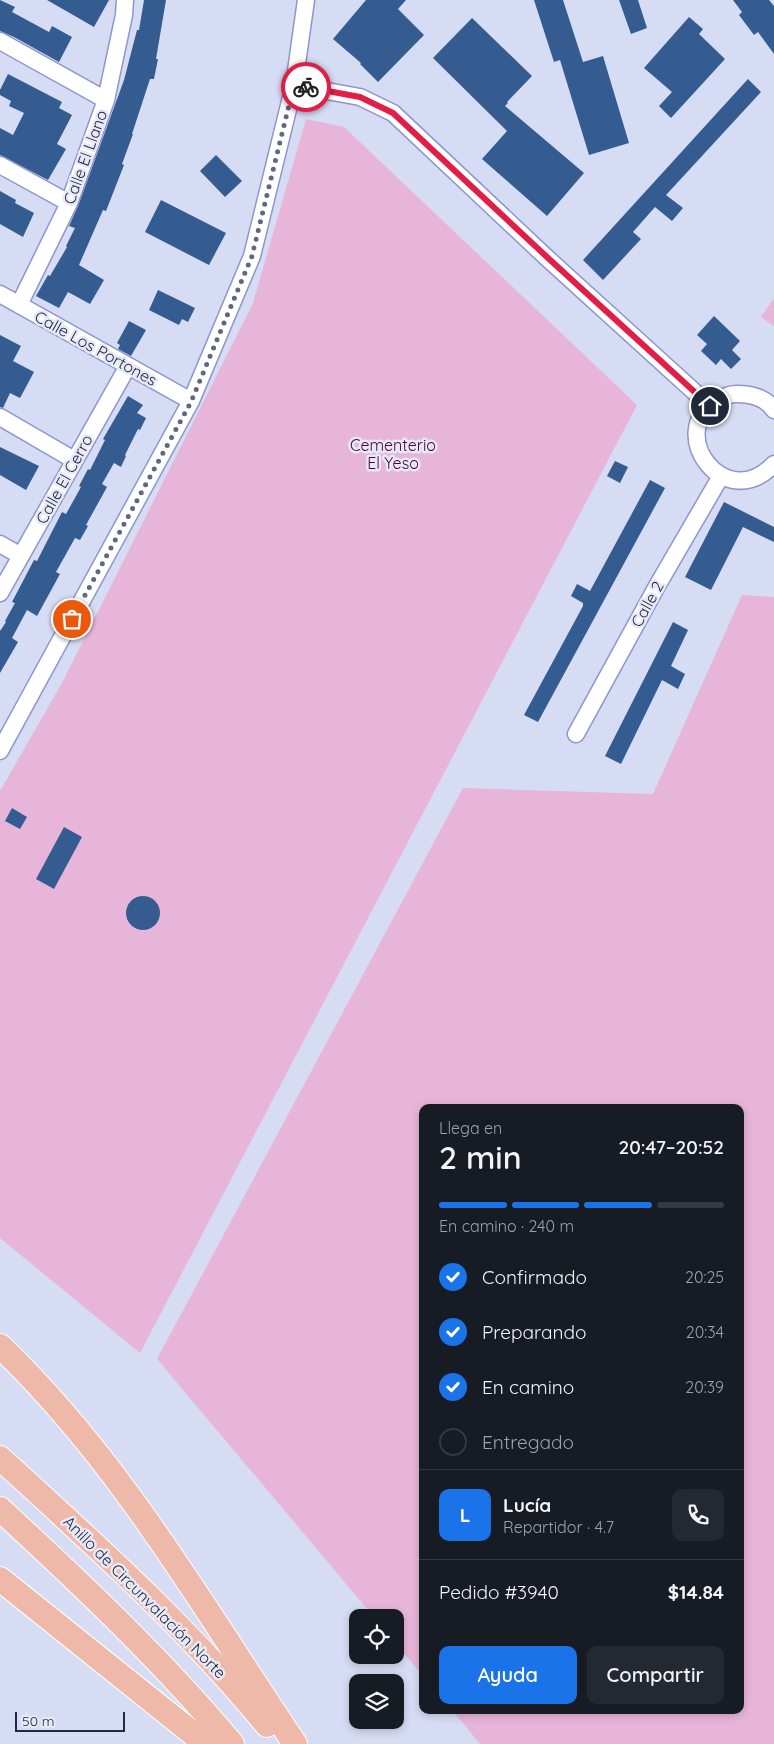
<!DOCTYPE html>
<html lang="es">
<head>
<meta charset="utf-8">
<style>
  body { margin:0; font-family:Quicksand,sans-serif; background:#242831; color:#f1f3f6; height:100vh; display:flex; flex-direction:column; font-size:19px; white-space:nowrap }
  * { box-sizing:border-box; margin:0 }
  p { font-size:16px; color:#9ea1a6 }
  .icon { flex:none; width:28px; height:28px; fill:none; stroke:currentColor; stroke-width:2; stroke-linecap:round; stroke-linejoin:round }
  .map { position:relative; flex:1; overflow:hidden }
  .details { position:absolute; left:419px; top:1104px; width:325px; height:610px; display:flex; flex-direction:column; background:#171b24; border-radius:10px; box-shadow:0 2px 8px #0003 }
  .details>* { flex:none }
  .fabs { position:absolute; left:349px; top:1609px; display:grid; gap:10px }
  .fabs a { display:grid; place-items:center; width:55px; height:55px; border-radius:10px; background:#171b24; box-shadow:0 2px 8px #0003; font-size:25px }
  .scale { position:absolute; left:15px; bottom:12px; width:110px; box-sizing:border-box; padding-left:5px; border:2px solid #24283f; border-top:0; font-size:14px; line-height:18px; white-space:nowrap; color:#24283f; -webkit-text-stroke:4px #e7e9f6; paint-order:stroke }
  .pin { position:absolute; display:grid; place-items:center; width:42px; height:42px; color:#fff; margin:-21px; border:2px solid #fff; border-radius:50%; box-shadow:0 1px 5px #0007 }
  .courier { position:absolute; display:grid; place-items:center; width:50px; height:50px; margin:-25px; border:4px solid #e11d48; border-radius:50%; background:#fff; color:#222; box-shadow:0 1px 6px #0007 }
  .overview em { font-style:normal; font-weight:600 }
  .overview div { display:flex; flex-direction:column-reverse }
  .overview { display:flex; align-items:center; justify-content:space-between; height:85px; padding:0 20px }
  h1 { font-size:32px; font-weight:600; line-height:38px }
  .bar { display:grid; grid-template-columns:repeat(4,1fr); gap:8px 5px; align-content:center; height:60px; padding:0 20px }
  .bar i { height:6px; border-radius:4px; background:#363941 }
  .bar .active { background:#1a73e8 }
  .bar p { grid-column:span 4 }
  .line { display:flex; align-items:center; gap:12px; padding:0 20px; border-top:1px solid #363941 }
  .line div { flex:1 }
  .round { display:grid; place-items:center; flex:none; width:52px; height:52px; border-radius:10px; background:#242831 }
  ol { padding:0 20px; list-style:none }
  li { display:flex; align-items:center; gap:15px; height:55px }
  li p { margin-inline-start:auto }
  li .icon { padding:5px; border-radius:50%; background:#1a73e8; color:#fff; stroke-width:4 }
  li:last-child { color:#9ea1a6 }
  li i { width:28px; height:28px; border:2px solid #363941; border-radius:50% }
  .cta { display:flex; gap:10px; margin-top:auto; padding:10px 20px }
  .cta a { flex:1; height:58px; border-radius:10px; background:#1a73e8; color:#fff; font-size:20px; font-weight:600; line-height:58px; text-align:center }
  .cta a+a { background:#242831; color:#f1f3f6 }
  .map>svg:first-child { display:block }
  .green { fill:#e8b5da }
  .building { fill:#345c90 }
  .lines { fill:none; stroke-linecap:round; stroke-linejoin:round }
  .minor-casing { stroke:#8c96cf; stroke-width:19 }
  .highway-casing { stroke:#fff; stroke-width:26 }
  .minor { stroke:#fff; stroke-width:16 }
  .highway { stroke:#efb9aa; stroke-width:24 }
  .done { stroke:#62677e; stroke-width:5; stroke-dasharray:0 9 }
  .route { stroke:#e11d48; stroke-width:6 }
  .labels { text-anchor:middle; stroke-width:5; stroke-linejoin:round; paint-order:stroke }
  .street-label { font-size:16px; fill:#24283f; stroke:#e7e9f6 }
  .park-label { font-size:16px; fill:#4e0243; stroke:#e7e9f6 }
</style>
</head>
<body>
<div class="map">
<svg width="774" height="1744" viewBox="0 0 774 1744">
  <rect width="100%" height="100%" fill="#d6dcf4"/>
  <path class="green" d="M306,119L344,127L637,405L140,1353L0,1238V791L62,683L253,303Z
    M774,298V326L761,317Z
    M742,595L774,597V1744H480L452,1710H740V1108H422V1675L395,1642V1618L374,1617L157,1359L463,788L653,794Z"/>
  <path class="building" d="M0,0L15,7L12,12L49,32L52,26L72,37L59,62L14,37L0,31Z
    M47,0H109L94,27Z
    M144,0H166L156,59H158L154,79H150L132,134H133L122,164L124,165L106,211L103,210L79,265L104,280L90,304L68,292L59,308L36,296L48,275L50,276L67,247L66,246L75,228L69,226L78,206L124,80L137,30H139Z
    M366,0H406L398,9L424,35L378,82L360,64L361,63L333,39Z
    M534,0H563L583,62L603,56L629,143L589,155L560,60L554,62Z
    M619,0H638L647,28L631,34Z
    M733,0H769L774,6V54L758,32L754,35L739,15L742,12Z
    M689,17L703,29L699,34L725,59L671,118L659,106L672,92L644,68Z
    M472,18L532,76L507,102L508,103L505,106L584,173L547,216L482,159L507,131L433,58Z
    M8,74L62,102L59,108L72,115L57,144L66,149L48,180L0,155V128L13,135L24,113L9,106L11,101L0,95V90Z
    M748,79L761,92L666,195L683,208L672,221L655,207L633,232L641,239L603,280L583,260Z
    M216,155L242,181L225,197L200,171Z
    M0,191L16,200L15,203L34,213L23,237L0,224Z
    M161,200L226,233L209,265L145,232Z
    M158,290L195,308L188,322L182,319L179,325L149,310Z
    M714,316L740,341L732,350L741,359L731,369L721,359L716,365L701,351L707,344L697,335Z
    M129,321L146,330L131,356L118,349L120,345L117,343Z
    M0,335L21,346L13,361L34,372L20,398L10,393L3,408L0,407Z
    M128,396L143,405L137,413L146,418L140,430L138,429L125,455L126,456L121,467L114,463L102,484L107,487L86,525L88,526L80,540L75,538L56,572L60,574L37,616L27,610L12,638L18,642L0,673V631L6,622L5,621L15,603L12,602L34,560L37,561L62,512L66,514L81,487L79,486L88,469L90,470L105,440L103,439Z
    M0,447L39,466L26,490L0,475Z
    M615,461L628,467L620,483L607,476Z
    M650,480L665,488L538,722L524,715L583,606V603L571,596L577,584L590,591Z
    M724,502L774,527V542L743,527L711,590L685,577Z
    M673,622L688,630L671,666L685,674L678,689L662,680L621,764L605,756Z
    M12,808L27,817L20,829L5,821Z
    M64,827L82,837L54,889L36,879Z
    M126 913a17 17 0 1 1 34 0a17 17 0 1 1-34 0Z"/>
  <g class="lines">
    <defs>
      <path id="minor" d="M0,41L106,100
        M294,85L360,97L393,113L547,258L710,406
        M0,165L69,203
        M0,294L191,401
        M19,305L69,203L106,100L124,15L125,0
        M774,410C766,398 751,394 737,394C728,394 724,397 716,402C665,432 725,516 774,464
        M0,417L74,460
        M0,544L21,556
        M0,593L128,366
        M576,734L657,586L721,476
        M0,751L191,401L252,256L294,85L306,0"/>
      <path id="highway" d="M0,1346C120,1461 203,1607 295,1744
        M0,1458C93,1543 187,1627 267,1725
        M0,1509C81,1584 161,1659 232,1744
        M0,1579L206,1744"/>
    </defs>
    <use href="#minor" class="minor-casing"/>
    <use href="#highway" class="highway-casing"/>
    <use href="#minor" class="minor"/>
    <use href="#highway" class="highway"/>
  </g>
  <g class="lines">
    <path class="done" d="M72,619L191,402L252,256L294,85L306,87"/>
    <path class="route" d="M306,87L360,97L393,113L548,258L710,406"/>
  </g>
  <g class="labels">
    <g class="street-label">
      <text transform="translate(85 157) rotate(-70)" y="6">Calle El Llano</text>
      <text transform="translate(96 348) rotate(29)" y="6">Calle Los Portones</text>
      <text transform="translate(64 479) rotate(-61)" y="6">Calle El Cerro</text>
      <text transform="translate(647 604) rotate(-61)" y="6">Calle 2</text>
      <text transform="translate(145 1597) rotate(45)" y="6">Anillo de Circunvalación Norte</text>
    </g>
    <g class="park-label">
      <text x="393" y="451">Cementerio<tspan x="393" dy="18">El Yeso</tspan></text>
    </g>
  </g>
</svg>
<div class="fabs">
<a><svg class="icon" aria-label="locate" viewBox="0 0 24 24"><circle cx="12" cy="12" r="6"/><path d="M12 2v4M12 18v4M2 12h4M18 12h4"/></svg></a>
<a><svg class="icon" aria-label="layers" viewBox="0 0 24 24"><path d="M12 4l9 5-9 5-9-5zM3 14l9 5 9-5"/></svg></a>
</div>
<div class="scale">50 m</div>
<div class="pin" style="left:72px;top:619px;background:#ea580c"><svg class="icon" aria-label="bag" viewBox="0 0 24 24"><path d="M5 8h14l-1 12H6zM9 8a3 3 0 0 1 6 0"/></svg></div>
<div class="pin" style="left:710px;top:406px;background:#1f2937"><svg class="icon" aria-label="home" viewBox="0 0 24 24"><path d="M3 11l9-7 9 7M6 9v11h12V9"/></svg></div>
<div class="courier" style="left:306px;top:87px"><svg class="icon" aria-label="bike" viewBox="0 0 24 24"><circle cx="6" cy="16" r="4"/><circle cx="18" cy="16" r="4"/><path d="M6 16l4-8h5l3 8M10 8l3 8H6M13 5h3"/></svg></div>
<section class="details">
<div class="overview"><div><h1>2 min</h1><p>Llega en</p></div><em>20:47–20:52</em></div>
<div class="bar"><i class="active"></i><i class="active"></i><i class="active"></i><i></i><p>En camino · 240 m</p></div>
<ol>
<li><svg class="icon" aria-label="check" viewBox="0 0 24 24"><path d="M5 12l5 5 9-10"/></svg>Confirmado<p>20:25</p></li>
<li><svg class="icon" aria-label="check" viewBox="0 0 24 24"><path d="M5 12l5 5 9-10"/></svg>Preparando<p>20:34</p></li>
<li><svg class="icon" aria-label="check" viewBox="0 0 24 24"><path d="M5 12l5 5 9-10"/></svg>En camino<p>20:39</p></li>
<li><i></i>Entregado</li>
</ol>
<div class="line" style="height:90px"><b class="round" style="background:#1a73e8;color:#fff">L</b><div><b>Lucía</b><p>Repartidor · 4.7</p></div><a class="round"><svg class="icon" aria-label="phone" viewBox="0 0 24 24"><path d="M5 4h4l2 5-3 2q2 4 5 5l2-3 5 2v4C11 20 4 13 5 4z"/></svg></a></div>
<div class="line" style="height:65px"><div>Pedido #3940</div><b>$14.84</b></div>
<div class="cta"><a>Ayuda</a><a>Compartir</a></div>
</section>
</div>
</body>
</html>
